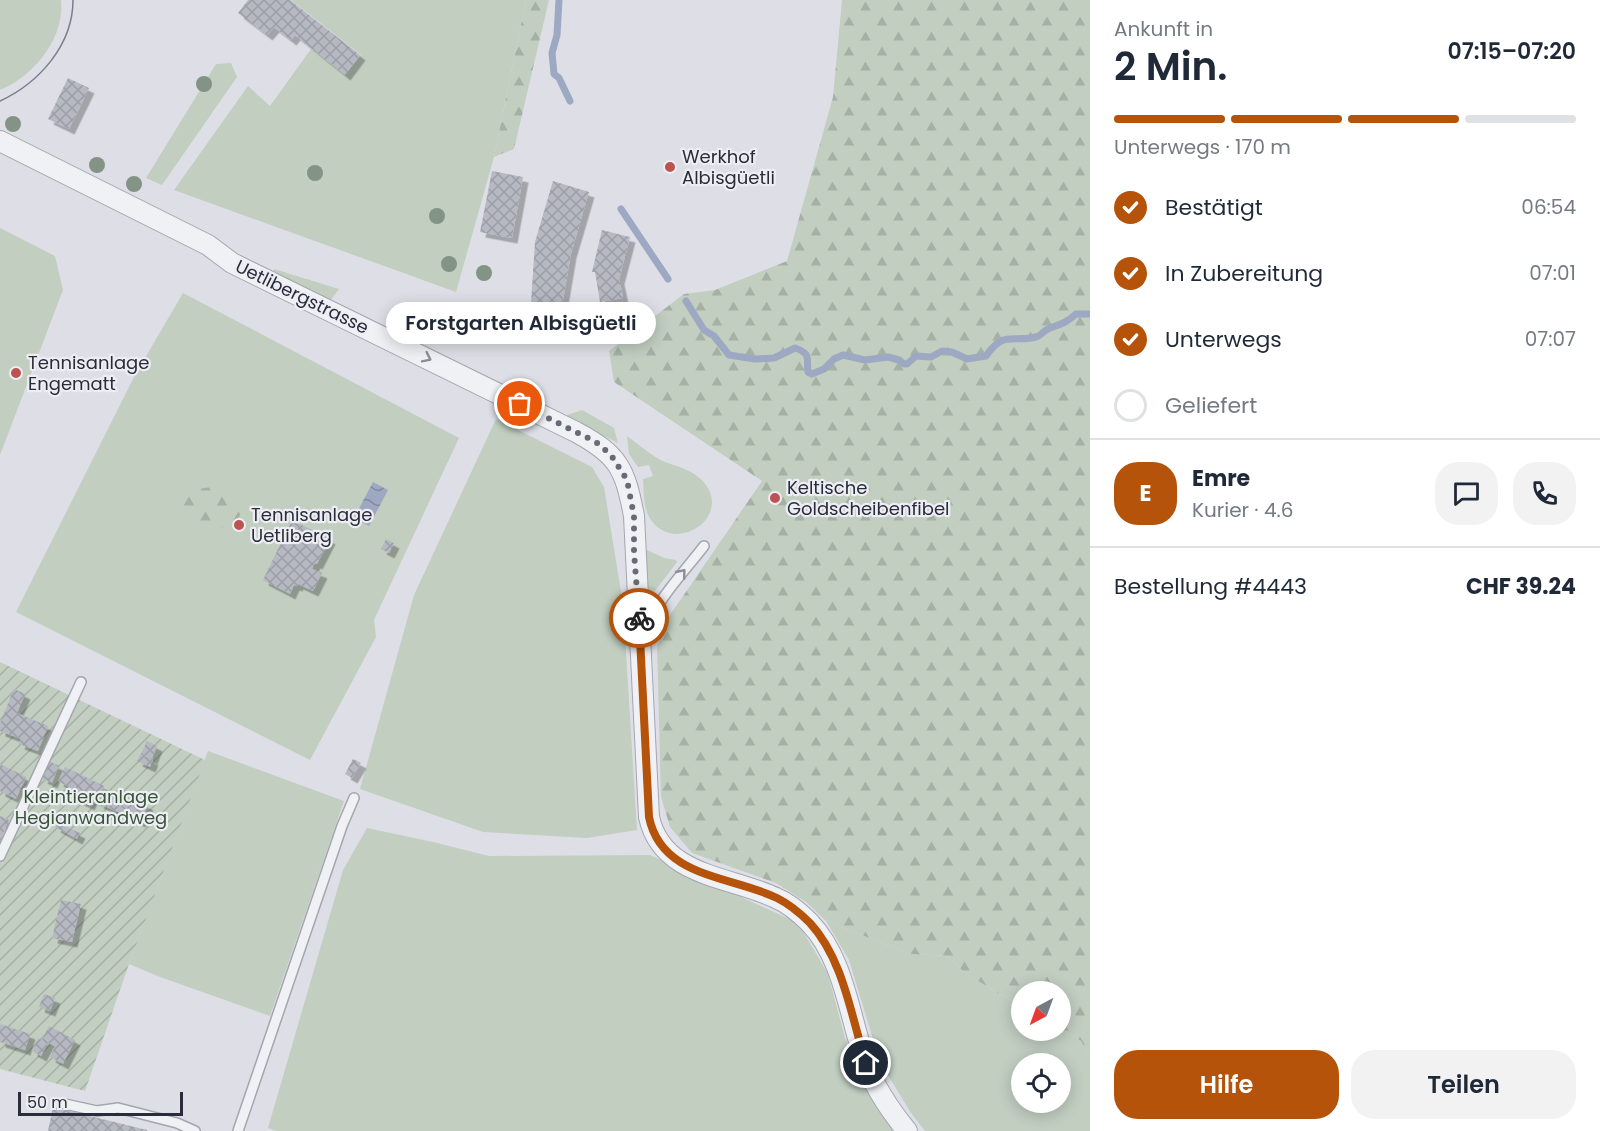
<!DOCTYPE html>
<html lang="de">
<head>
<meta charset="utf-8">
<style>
  body { margin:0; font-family:Poppins,sans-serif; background:#f2f2f3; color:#1f2937; height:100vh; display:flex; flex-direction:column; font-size:22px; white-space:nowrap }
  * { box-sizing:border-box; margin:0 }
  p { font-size:20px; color:#747a83 }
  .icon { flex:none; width:33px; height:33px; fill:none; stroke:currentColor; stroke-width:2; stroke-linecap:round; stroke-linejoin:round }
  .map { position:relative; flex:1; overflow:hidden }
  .drawer { display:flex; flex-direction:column; background:#fff; width:510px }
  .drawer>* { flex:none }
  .needle { width:39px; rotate:221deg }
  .fabs { position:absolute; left:1011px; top:981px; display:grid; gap:12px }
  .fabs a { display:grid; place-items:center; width:60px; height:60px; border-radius:50%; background:#fff; box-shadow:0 3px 15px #0003; font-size:30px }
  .scale { position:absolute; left:18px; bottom:15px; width:165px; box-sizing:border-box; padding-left:6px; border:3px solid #292c3a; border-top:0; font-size:16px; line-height:21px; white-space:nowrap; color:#292c3a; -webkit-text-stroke:4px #edeef3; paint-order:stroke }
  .pin { position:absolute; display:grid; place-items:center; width:51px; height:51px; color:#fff; margin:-26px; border:3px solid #fff; border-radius:50%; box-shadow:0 2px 6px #0007 }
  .courier { position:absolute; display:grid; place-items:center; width:60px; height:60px; margin:-30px; border:4px solid #b45309; border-radius:50%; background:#fff; color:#222; box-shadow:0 2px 8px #0007 }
  .bubble { position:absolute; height:42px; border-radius:21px; background:#fff; box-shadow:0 3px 15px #0003; font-size:20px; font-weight:600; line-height:42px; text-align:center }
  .head em { font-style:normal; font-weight:600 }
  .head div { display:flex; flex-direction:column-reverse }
  .head { display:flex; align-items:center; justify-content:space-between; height:102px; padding:0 24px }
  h1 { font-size:39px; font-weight:600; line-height:45px }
  .bar { display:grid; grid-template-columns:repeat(4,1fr); gap:9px 6px; align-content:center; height:72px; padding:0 24px }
  .bar i { height:8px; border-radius:4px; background:#e0e1e3 }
  .bar .current { background:#b45309 }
  .bar p { grid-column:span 4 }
  .line { display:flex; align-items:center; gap:15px; padding:0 24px; border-top:2px solid #e0e1e3 }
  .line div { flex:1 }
  .round { display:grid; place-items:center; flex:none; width:63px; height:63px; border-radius:24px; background:#f2f2f3 }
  ol { padding:0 24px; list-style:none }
  li { display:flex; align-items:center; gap:18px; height:66px }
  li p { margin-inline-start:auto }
  li .icon { padding:6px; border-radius:50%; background:#b45309; color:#fff; stroke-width:4 }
  li:last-child { color:#747a83 }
  li i { width:33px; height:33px; border:3px solid #e0e1e3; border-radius:50% }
  .primary-button { display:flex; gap:12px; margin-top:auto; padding:12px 24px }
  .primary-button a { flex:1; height:69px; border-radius:24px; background:#b45309; color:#fff; font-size:24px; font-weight:600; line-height:69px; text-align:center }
  .primary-button a+a { background:#f2f2f3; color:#1f2937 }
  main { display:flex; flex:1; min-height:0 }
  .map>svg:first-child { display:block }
  .green { fill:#c1cec0; fill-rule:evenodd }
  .forest { fill:url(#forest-firs) }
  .garden { fill:url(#garden-furrows) }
  .water { fill:url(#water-waves) }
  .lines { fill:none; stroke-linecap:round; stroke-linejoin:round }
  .stream { stroke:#9da8c2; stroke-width:7 }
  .building { fill:url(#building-cross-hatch); filter:url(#shadow) }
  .service-casing { stroke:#a4a6af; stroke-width:12 }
  .minor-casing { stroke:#a4a6af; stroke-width:22 }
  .service { stroke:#f0f1f4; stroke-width:9 }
  .minor { stroke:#f0f1f4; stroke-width:20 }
  .tram { stroke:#797d8d; stroke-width:1.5 }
  .tree { fill:#839386 }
  .oneway { stroke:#8c8e97 }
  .done { stroke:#686b76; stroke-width:6; stroke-dasharray:0 10.8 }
  .route { stroke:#b45309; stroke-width:8 }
  .poi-dot { fill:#bd5351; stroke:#edeef3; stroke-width:2 }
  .labels { text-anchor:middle; stroke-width:4.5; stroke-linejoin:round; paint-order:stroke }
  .poi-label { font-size:18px; fill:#292c3a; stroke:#edeef3; text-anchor:start }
  .street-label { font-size:18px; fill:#292c3a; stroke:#edeef3 }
  .park-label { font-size:18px; fill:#385438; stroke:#edeef3 }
</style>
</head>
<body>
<main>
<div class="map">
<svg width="1090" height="1131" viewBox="0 0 1090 1131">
  <defs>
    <pattern id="forest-firs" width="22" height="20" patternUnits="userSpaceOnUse" patternTransform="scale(1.5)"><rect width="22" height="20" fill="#c1cec0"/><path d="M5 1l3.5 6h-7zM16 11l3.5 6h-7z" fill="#a6b1a6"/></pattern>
    <pattern id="garden-furrows" width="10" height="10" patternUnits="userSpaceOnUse" patternTransform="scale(1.5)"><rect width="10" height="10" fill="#c1cec0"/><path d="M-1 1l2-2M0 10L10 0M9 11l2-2" fill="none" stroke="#a6b1a6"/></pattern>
    <pattern id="water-waves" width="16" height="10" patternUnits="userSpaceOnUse" patternTransform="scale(1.5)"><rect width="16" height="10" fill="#9da8c2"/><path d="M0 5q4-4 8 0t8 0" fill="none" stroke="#80899f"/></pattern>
    <pattern id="building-cross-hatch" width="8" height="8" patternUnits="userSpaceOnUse" patternTransform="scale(1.5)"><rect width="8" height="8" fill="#b6b8c2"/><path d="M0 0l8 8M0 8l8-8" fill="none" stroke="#9c9ea7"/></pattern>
    <filter id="shadow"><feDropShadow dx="5.5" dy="5.5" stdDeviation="0" flood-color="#0004"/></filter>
  </defs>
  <rect width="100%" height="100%" fill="#dedfe6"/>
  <path class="green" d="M0,0H61C65,38 34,76 0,90Z
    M291,0H526L494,157L456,292L174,190L248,86L270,106L311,49L345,74L361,55Z
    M231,63L237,77L162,185L146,178L216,64Z
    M0,228L55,256L63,290L0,455Z
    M274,269L339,289L330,301L273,274Z
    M183,293L459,438L374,620L376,637L310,760L16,612L135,375Z
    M582,410L614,428L618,443L566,417L567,415Z
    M496,419L592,467L604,487L623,604L637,830L587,838L483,832L360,789L414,595Z
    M627,436C637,443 654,458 665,462C680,467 699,472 708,488C727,521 674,553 651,520C643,509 644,492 643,479L653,476L649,465L638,467L629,454Z
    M645,549L664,558L676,560L677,562L648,600L645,599Z
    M208,751L344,801L270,1016L160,977L129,964Z
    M367,828L433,842L489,856L650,855L798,923L828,974L845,1038L867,1089L897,1131H276L268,1128L343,870Z
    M826,921L910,954L947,956L965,973L1021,1007L1022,1030L1061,1029L1081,1041L1090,1056V1131H925L911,1113L880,1062L849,960ZM1022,1064H1060V1102H1022Z"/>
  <path class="forest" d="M526,0H549L514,149L494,157Z
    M842,0H1090V1056L1081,1041L1061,1029L1060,992H1022L1021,1007L965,973L947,956L910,954L826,921L806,902L776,883L692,853L670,827L661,797L657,646L670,615L762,481L614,382L609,351L684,294L715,290L787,261L833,97Z
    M225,484L239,495L241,514L232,526L211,529L188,523L179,511L180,494L188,488L196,491C204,486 214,488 225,484Z"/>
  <path class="garden" d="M0,662L205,760L129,964L85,1091L0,1069Z"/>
  <path class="water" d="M373,482L388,490L369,526L354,518Z"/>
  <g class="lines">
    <path class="stream" d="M559,0L557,35L552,53L554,74L559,78L570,101
      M621,209L668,279
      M686,301L704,330L714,336L729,355L755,359L774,358L795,348C812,354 806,358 808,372L812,374L824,369L834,359L843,355L865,360L888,357L899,360L904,364H907L916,356L931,357L942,351L952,352L967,359L986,356C1004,330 1012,343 1036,337C1041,336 1043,331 1048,329C1060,324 1065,324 1076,314H1090"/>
  </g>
  <path class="building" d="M248,0H290L360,55L345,75L295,35L291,40L274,27L267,35L238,13Z
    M68,78L89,88L69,129L48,119Z
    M492,171L523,177L512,238L480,232Z
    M553,181L589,192L571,253L562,306L531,303L535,242Z
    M602,230L630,237L619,279L623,298L600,302L595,272H592Z
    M292,520L330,539L317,564L315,563L312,569L322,573L313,591L298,584L297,586L294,585L290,594L263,580Z
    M386,539L394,543L389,553L381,549Z
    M14,689L25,694L17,713L48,726L38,751L19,744L21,739L0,731V723Z
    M147,741L157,746L152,759L141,754Z
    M140,754L153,760L150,767L137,761Z
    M353,759L361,763L352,778L345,774Z
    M49,761L59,766L52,783L42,778Z
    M0,764L26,777L16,799L0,791Z
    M65,767L104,786L97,801L92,799L89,805L65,793L69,787L58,781Z
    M103,790L113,795L116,790L148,805L140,822L98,803Z
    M0,816L9,820L0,841Z
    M57,823L80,833L77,839L55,827Z
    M61,900L81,904L72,942L52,938Z
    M44,994L55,998L50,1011L39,1007Z
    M0,1024L30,1034L25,1050L0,1042Z
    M49,1026L75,1040L63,1064L50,1057L55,1046L48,1043L41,1056L32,1051L38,1038L42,1040Z
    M53,1107L147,1130V1131H48Z"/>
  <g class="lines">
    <defs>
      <path id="service" d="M644,631C658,599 683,573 704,546
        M0,856L81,682
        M65,1104L97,1111L118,1108L177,1123L195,1131
        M238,1131L342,826L354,798"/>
      <path id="minor" d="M0,141L208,245L232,263L576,432C619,455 625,469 634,516L649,817C662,877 730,876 776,898C788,903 800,913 809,922C844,958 849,1015 865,1061C874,1087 890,1110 907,1131"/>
    </defs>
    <use href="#service" class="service-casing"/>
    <use href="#minor" class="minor-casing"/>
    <use href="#service" class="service"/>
    <use href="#minor" class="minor"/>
    <path class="tram" d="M0,101C39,83 73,45 73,0"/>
  </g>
  <g class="tree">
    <circle cx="204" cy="84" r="8"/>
    <circle cx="13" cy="124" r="8"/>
    <circle cx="97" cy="165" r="8"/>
    <circle cx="315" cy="173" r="8"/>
    <circle cx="134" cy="184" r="8"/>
    <circle cx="437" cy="216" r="8"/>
    <circle cx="449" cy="264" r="8"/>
    <circle cx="484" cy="273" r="8"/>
  </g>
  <defs><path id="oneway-chevron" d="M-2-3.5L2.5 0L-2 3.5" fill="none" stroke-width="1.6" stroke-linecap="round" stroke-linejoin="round" transform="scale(1.5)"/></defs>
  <g class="oneway">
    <use href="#oneway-chevron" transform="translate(427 358) rotate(26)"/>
    <use href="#oneway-chevron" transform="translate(682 573) rotate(-51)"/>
  </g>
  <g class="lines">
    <path class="done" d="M520,404L596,442L611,455L627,480L634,516V552L639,618"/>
    <path class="route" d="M639,618L649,817C661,878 732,876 777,898C789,904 801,914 810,923C844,960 851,1017 866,1063"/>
  </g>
  <g class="poi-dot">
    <circle cx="670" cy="167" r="6"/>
    <circle cx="16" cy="373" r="6"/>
    <circle cx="775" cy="498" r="6"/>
    <circle cx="239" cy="525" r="6"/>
  </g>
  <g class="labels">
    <g class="poi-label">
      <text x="682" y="163">Werkhof<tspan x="682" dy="21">Albisgüetli</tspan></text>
      <text x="28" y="369">Tennisanlage<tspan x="28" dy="21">Engematt</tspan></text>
      <text x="787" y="494">Keltische<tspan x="787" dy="21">Goldscheibenfibel</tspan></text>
      <text x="251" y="521">Tennisanlage<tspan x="251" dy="21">Uetliberg</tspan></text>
    </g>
    <g class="street-label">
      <text transform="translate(302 297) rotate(26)" y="6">Uetlibergstrasse</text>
    </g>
    <g class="park-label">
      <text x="91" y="803">Kleintieranlage<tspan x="91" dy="21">Hegianwandweg</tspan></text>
    </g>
  </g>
</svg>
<div class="fabs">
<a><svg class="needle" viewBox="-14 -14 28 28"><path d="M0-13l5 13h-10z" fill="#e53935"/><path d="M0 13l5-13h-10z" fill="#747a83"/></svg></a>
<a><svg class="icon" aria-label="locate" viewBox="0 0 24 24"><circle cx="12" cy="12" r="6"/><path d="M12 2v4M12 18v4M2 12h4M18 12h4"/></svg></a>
</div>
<div class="scale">50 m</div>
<div class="pin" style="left:520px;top:404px;background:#ea580c"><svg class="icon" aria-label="bag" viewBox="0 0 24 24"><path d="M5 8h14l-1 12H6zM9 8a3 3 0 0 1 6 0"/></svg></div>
<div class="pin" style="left:866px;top:1063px;background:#1f2937"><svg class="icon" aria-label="home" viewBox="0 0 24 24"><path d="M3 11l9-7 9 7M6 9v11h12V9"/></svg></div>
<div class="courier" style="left:639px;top:618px"><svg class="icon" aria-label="bike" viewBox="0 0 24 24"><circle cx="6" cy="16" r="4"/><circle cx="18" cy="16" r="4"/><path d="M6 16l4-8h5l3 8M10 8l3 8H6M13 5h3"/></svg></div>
<div class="bubble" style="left:386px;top:302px;width:270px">Forstgarten Albisgüetli</div>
</div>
<section class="drawer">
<div class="head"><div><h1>2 Min.</h1><p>Ankunft in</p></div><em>07:15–07:20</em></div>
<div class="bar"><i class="current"></i><i class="current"></i><i class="current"></i><i></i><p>Unterwegs · 170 m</p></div>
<ol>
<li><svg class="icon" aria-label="check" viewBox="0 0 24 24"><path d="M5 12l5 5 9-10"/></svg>Bestätigt<p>06:54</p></li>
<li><svg class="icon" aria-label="check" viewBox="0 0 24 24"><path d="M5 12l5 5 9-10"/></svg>In Zubereitung<p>07:01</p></li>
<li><svg class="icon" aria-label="check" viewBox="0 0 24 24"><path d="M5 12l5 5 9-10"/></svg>Unterwegs<p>07:07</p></li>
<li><i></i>Geliefert</li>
</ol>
<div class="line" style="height:108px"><b class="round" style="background:#b45309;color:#fff">E</b><div><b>Emre</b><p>Kurier · 4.6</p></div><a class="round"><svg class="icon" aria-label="chat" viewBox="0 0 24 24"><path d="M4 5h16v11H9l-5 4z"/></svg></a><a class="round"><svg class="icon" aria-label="phone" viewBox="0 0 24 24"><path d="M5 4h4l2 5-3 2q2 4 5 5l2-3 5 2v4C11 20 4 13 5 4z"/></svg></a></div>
<div class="line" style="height:78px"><div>Bestellung #4443</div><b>CHF 39.24</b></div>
<div class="primary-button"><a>Hilfe</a><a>Teilen</a></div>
</section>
</main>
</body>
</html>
